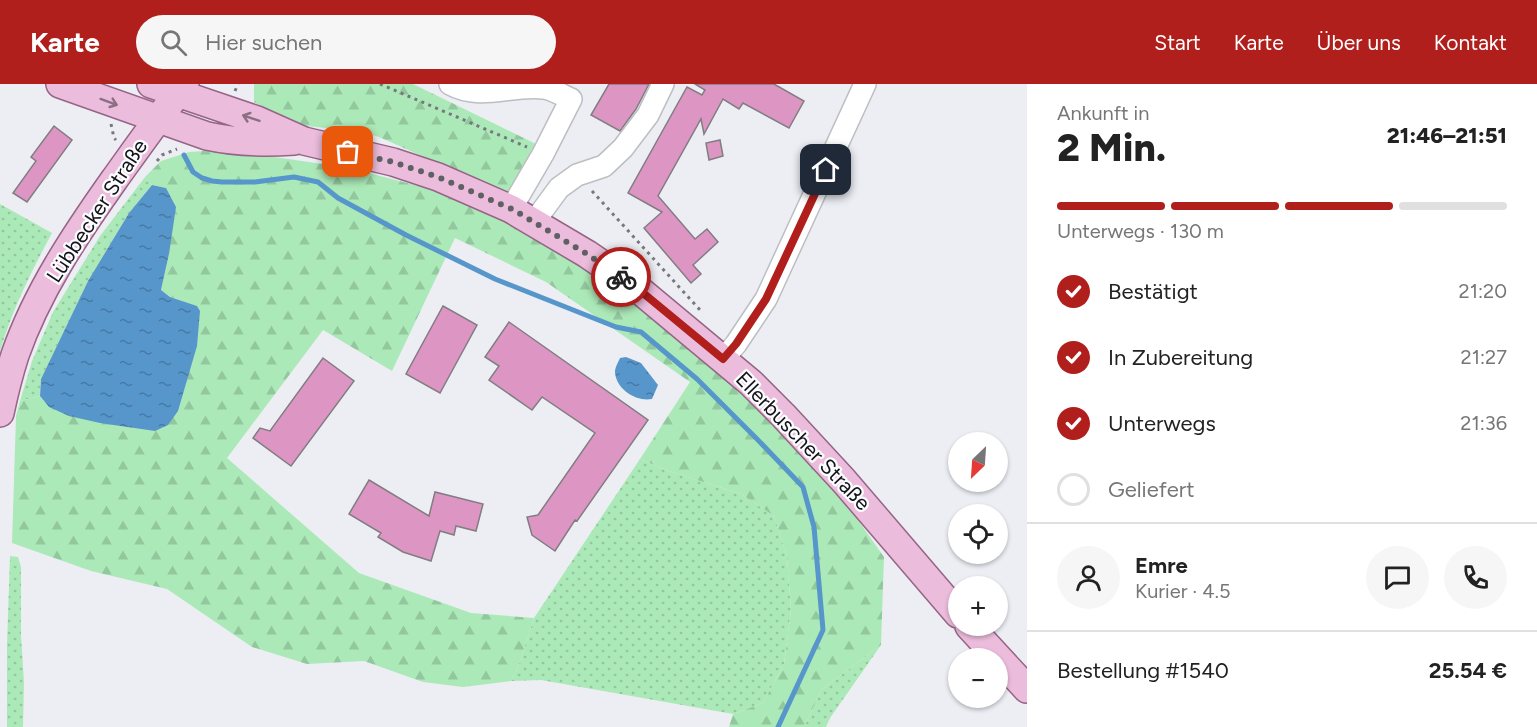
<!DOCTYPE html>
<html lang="de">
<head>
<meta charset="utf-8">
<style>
  body { margin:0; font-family:Figtree,sans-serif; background:#f6f6f6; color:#222; height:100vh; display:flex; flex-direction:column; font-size:22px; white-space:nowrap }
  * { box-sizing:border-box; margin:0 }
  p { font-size:20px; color:#767676 }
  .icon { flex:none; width:33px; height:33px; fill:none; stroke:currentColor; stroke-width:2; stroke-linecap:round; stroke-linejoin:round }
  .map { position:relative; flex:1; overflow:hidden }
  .drawer { display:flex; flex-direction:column; background:#fff; width:510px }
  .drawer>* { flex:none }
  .needle { width:39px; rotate:205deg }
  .fabs { position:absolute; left:948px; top:348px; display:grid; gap:12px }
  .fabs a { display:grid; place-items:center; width:60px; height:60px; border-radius:50%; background:#fff; box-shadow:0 2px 4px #0004; font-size:30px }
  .pin { position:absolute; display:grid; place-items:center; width:51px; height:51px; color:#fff; margin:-26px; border-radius:12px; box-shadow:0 3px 9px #0006 }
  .courier { position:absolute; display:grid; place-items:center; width:60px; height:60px; margin:-30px; border:4px solid #b01f1c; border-radius:50%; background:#fff; color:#222; box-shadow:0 2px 8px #0007 }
  .overview em { font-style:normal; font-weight:800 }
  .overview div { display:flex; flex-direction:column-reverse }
  .overview { display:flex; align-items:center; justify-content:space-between; height:102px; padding:0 30px }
  h1 { font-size:39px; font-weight:800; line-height:45px }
  .bar { display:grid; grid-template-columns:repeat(4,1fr); gap:9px 6px; align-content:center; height:72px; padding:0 30px }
  .bar i { height:8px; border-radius:4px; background:#e0e0e0 }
  .bar .active { background:#b01f1c }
  .bar p { grid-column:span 4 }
  .line { display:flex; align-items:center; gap:15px; padding:0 30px; border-top:2px solid #e0e0e0 }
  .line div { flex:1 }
  .round { display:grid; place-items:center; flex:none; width:63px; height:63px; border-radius:32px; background:#f6f6f6 }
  ol { padding:0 30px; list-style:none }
  li { display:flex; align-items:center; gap:18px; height:66px }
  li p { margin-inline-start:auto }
  li .icon { padding:6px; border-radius:50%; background:#b01f1c; color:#fff; stroke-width:4 }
  li:last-child { color:#767676 }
  li i { width:33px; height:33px; border:3px solid #e0e0e0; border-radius:50% }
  header { display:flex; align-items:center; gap:36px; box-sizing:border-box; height:84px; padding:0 30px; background:#b01f1c; color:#fff }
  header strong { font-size:28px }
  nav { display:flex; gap:33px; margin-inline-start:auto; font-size:21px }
  .search { width:420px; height:54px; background:#f6f6f6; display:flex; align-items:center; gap:15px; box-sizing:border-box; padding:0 21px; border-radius:33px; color:#767676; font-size:22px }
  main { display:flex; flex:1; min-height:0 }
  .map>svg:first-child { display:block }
  .green { fill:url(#green-dots) }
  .forest { fill:url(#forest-firs) }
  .water { fill:url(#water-ripples) }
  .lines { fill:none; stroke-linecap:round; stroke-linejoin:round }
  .stream { stroke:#5796cb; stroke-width:5 }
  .building { fill:#dd96c4; stroke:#817d80; stroke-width:1.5 }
  .minor-casing { stroke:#bcbec2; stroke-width:24 }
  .major-casing { stroke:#966486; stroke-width:30 }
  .path { stroke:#77787c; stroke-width:3; stroke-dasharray:3 4.5; stroke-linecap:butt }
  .minor { stroke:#fff; stroke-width:21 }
  .major { stroke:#ebbcdb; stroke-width:27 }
  .oneway { stroke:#8a7082 }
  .done { stroke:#5f6063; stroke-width:6; stroke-dasharray:0 10.8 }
  .route { stroke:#b01f1c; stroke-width:8 }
  .labels { text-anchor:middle; stroke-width:4.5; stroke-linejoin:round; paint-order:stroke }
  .street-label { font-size:21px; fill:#131315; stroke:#fbfcff }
</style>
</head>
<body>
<header>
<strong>Karte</strong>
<div class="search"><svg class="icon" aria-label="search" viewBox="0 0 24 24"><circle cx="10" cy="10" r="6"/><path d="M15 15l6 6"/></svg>Hier suchen</div>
<nav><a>Start</a><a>Karte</a><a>Über uns</a><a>Kontakt</a></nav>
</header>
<main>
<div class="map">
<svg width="1027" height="643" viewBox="0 0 1027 643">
  <defs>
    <pattern id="green-dots" width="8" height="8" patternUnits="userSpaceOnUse" patternTransform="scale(1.5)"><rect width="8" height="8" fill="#ace9b8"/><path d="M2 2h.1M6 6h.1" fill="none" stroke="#93c79d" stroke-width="1.8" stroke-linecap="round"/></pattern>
    <pattern id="forest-firs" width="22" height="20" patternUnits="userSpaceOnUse" patternTransform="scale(1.5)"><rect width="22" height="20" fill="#ace9b8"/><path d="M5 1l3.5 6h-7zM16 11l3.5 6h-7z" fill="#93c79d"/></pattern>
    <pattern id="water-ripples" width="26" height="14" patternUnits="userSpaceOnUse" patternTransform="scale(1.5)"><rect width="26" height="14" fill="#5796cb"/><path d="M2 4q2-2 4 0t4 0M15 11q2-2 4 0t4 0" fill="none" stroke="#4779a4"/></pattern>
  </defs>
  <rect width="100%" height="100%" fill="#edeef4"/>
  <path class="green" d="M145,93L152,101L129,129L88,197L41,295L40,312L20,317L32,277L53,228L100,152Z
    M0,120L52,149C31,188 13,224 0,267Z
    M640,375L666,386L741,410L774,432L787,472L791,526L784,580L763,619L733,630L541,596L511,597L519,580L534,534Z
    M10,472L18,473L21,483V551L24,599L23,643H7V561Z
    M881,561L830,634L826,643H804L821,606Z"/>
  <path class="forest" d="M254,0H413L538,61L507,113L458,88L379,53L357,47L306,42L280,33L254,18Z
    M203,67L248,69L350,84L449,110L485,127L568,172L663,239L731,294L839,409L884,473L881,561L821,606L804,643H729L733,630L763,619L784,580L791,526L787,472L774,432L741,410L666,386L640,375L690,298L546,198L455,154L392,287L323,246L227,374L359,489L471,529L534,534L519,580L511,597L463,603L423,598L364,577L307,580L252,563L167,505L91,487L12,459L16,332L20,317L40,312L49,323L196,222L170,213L161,206L169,170L166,104L152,101L145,93L161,77L189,68Z"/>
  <path class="water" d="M152,101L166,104L176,123L169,170L161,206L170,213L197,222L200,227L197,262L178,327L168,341L155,347L100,339L69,332L49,323L40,312L41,295L88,197L129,129Z
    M626,273L641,279L658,301L652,315C637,318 616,306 615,288C615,283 618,279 620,274Z"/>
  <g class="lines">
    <path class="stream" d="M184,71L193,88L202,94L212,97L222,98H255L294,93L318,98L338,114L406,151L495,195L616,243L641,248L697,295L757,355L803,403L814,443L823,546L778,643"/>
  </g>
  <path class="building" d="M609,0H649L636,25L620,47L591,31Z
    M695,0H774L804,17L789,44L743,19L739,25L723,15L704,50L701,35L658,112L695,155L707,145L718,158L693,181L701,190L691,199L644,144L662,128L628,109L687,3L702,11L705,6Z
    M54,42L72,56L27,118L13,109L36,77L31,73Z
    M720,56L723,72L709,76L706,59Z
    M443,222L477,241L440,309L406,290Z
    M509,238L648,336L577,437L575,436L555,467L532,451L527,433L538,431L595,349L542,313L532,326L489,296L499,282L485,273Z
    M323,274L354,297L291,382L253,354L260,344L270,347Z
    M369,396L429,432L435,408L483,420L476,447L456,442L454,451L440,447L431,477L403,468L378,453L381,449L349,430Z"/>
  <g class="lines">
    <defs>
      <path id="minor" d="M450,0C481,17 511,0 544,4C553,5 563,12 571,15L543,70L511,125
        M534,138L559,104L577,91L604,82L623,64L648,31L663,0
        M723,275L736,260L766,215L865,0"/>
      <path id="major" d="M60,0L207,52C235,58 265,59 294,57
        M151,0L257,36L304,57L393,78L438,93L511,125L587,170L637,204L751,299L783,331L844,397L958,530
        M0,329C4,310 9,290 15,271C37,208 75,151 114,96C137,64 160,31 185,0
        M969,542L1027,605"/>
    </defs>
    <use href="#minor" class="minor-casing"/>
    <use href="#major" class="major-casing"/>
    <path class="path" d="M380,0L527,63
      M235,7L238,0
      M111,40L114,54L116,56
      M157,77L162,71L177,65
      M592,107L700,226"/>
    <use href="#minor" class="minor"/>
    <use href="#major" class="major"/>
  </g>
  <defs><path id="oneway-shaft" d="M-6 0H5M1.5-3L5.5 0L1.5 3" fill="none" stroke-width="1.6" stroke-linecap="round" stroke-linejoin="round" transform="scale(1.5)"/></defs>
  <g class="oneway">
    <use href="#oneway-shaft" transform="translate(109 18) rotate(20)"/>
    <use href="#oneway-shaft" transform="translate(251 34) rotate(-161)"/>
  </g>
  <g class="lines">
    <path class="done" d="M348,68L393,78L438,93L512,125L587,170L621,193"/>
    <path class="route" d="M621,193L637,204L723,275L736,260L766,215L826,86"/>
  </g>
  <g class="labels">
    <g class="street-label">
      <text transform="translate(97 127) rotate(-57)" y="7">Lübbecker Straße</text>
      <text transform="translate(803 357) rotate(46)" y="7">Ellerbuscher Straße</text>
    </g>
  </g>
</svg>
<div class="fabs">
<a><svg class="needle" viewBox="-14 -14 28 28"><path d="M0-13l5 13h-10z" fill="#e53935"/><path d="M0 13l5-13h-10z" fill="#767676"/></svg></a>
<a><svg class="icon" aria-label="locate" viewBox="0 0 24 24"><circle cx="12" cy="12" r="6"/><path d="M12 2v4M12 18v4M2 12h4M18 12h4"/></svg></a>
<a>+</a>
<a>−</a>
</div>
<div class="pin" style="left:348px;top:68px;background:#ea580c"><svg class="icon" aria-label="bag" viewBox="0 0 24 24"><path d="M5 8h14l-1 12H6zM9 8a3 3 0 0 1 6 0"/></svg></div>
<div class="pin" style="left:826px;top:86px;background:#1f2937"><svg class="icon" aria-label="home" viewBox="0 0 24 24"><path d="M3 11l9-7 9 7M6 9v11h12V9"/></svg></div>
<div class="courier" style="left:621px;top:193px"><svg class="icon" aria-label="bike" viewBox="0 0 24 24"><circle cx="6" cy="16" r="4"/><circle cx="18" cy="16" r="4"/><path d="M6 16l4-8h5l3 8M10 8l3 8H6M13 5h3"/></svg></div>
</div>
<section class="drawer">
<div class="overview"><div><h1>2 Min.</h1><p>Ankunft in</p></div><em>21:46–21:51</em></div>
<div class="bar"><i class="active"></i><i class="active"></i><i class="active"></i><i></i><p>Unterwegs · 130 m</p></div>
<ol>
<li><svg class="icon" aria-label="check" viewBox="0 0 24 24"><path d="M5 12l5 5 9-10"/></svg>Bestätigt<p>21:20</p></li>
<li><svg class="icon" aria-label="check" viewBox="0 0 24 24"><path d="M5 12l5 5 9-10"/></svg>In Zubereitung<p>21:27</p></li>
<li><svg class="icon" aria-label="check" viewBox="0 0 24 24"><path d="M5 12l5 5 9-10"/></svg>Unterwegs<p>21:36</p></li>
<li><i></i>Geliefert</li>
</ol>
<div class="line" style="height:108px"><a class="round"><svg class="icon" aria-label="person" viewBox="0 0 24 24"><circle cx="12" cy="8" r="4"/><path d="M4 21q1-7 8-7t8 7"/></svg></a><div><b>Emre</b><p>Kurier · 4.5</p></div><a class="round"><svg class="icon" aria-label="chat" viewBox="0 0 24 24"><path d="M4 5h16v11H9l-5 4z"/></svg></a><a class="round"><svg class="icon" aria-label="phone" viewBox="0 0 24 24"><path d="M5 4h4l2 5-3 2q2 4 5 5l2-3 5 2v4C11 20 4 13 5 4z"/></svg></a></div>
<div class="line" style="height:78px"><div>Bestellung #1540</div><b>25.54 €</b></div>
</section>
</main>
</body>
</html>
